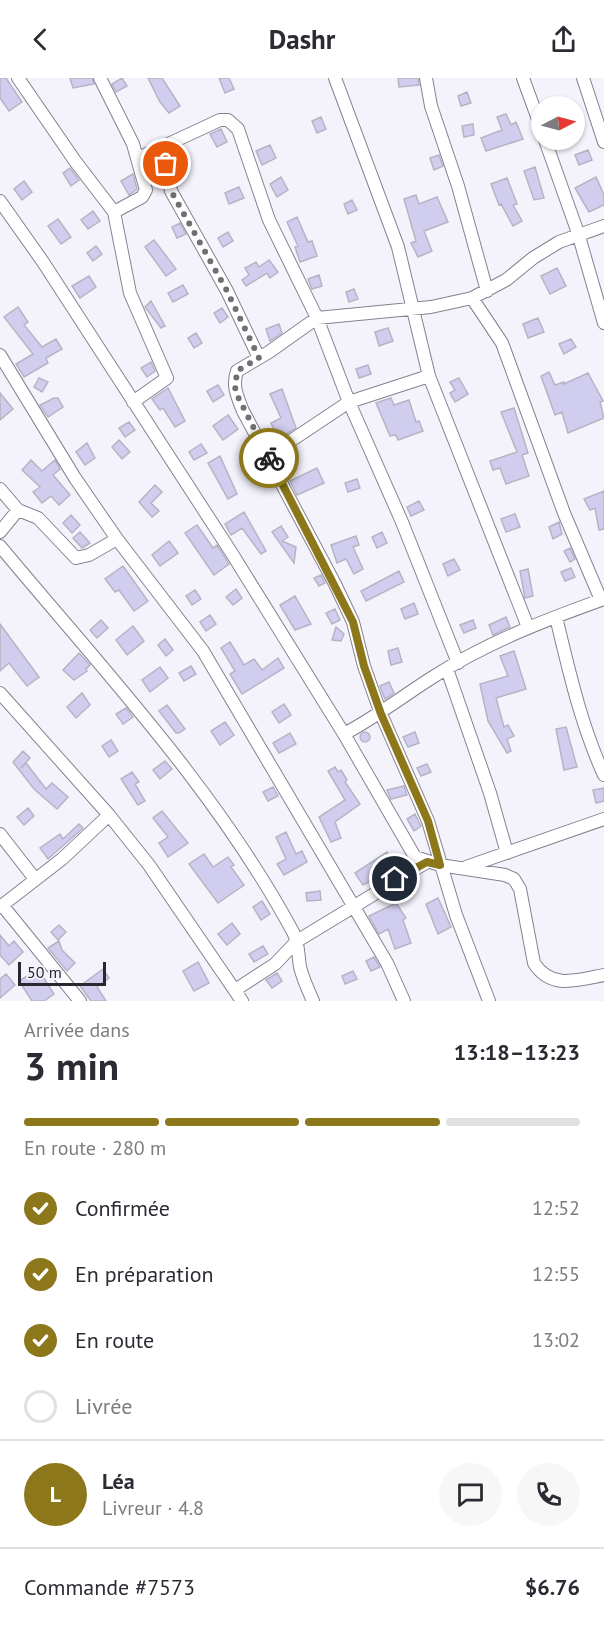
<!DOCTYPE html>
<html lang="fr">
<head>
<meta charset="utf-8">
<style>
  body { margin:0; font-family:"PT Sans",sans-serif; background:#f7f7f7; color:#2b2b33; height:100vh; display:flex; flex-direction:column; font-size:22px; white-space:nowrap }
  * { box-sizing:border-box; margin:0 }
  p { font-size:20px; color:#7c7c81 }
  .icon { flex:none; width:33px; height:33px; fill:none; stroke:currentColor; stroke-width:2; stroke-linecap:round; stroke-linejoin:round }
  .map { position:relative; height:923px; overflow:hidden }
  .panel { display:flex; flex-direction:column; background:#fff; flex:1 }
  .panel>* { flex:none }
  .needle { width:39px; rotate:84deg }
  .buttons { position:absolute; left:531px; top:18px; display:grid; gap:12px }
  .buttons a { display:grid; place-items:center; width:54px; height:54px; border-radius:50%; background:#fff; box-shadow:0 2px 4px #0004; font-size:30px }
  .scale { position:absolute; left:18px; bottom:15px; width:88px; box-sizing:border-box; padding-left:6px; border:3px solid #29282e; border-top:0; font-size:16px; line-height:21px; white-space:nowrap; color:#29282e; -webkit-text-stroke:4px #f4f3fc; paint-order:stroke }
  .pin { position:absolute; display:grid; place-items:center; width:51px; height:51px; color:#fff; margin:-26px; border:3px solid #fff; border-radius:50%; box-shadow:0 2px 6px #0007 }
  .courier { position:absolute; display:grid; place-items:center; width:60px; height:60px; margin:-30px; border:4px solid #8d771b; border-radius:50%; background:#fff; color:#222; box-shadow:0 2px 8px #0007 }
  .headline em { font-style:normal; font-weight:800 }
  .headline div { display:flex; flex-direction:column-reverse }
  .headline { display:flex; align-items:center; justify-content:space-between; height:102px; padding:0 24px }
  h1 { font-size:39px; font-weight:800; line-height:45px }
  .bar { display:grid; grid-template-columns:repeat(4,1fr); gap:9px 6px; align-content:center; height:72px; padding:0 24px }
  .bar i { height:8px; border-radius:4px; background:#e1e1e2 }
  .bar .active { background:#8d771b }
  .bar p { grid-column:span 4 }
  .line { display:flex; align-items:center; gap:15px; padding:0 24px; border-top:2px solid #e1e1e2 }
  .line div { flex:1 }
  .round { display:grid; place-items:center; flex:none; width:63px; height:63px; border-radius:32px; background:#f7f7f7 }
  ol { padding:0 24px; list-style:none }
  li { display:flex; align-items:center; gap:18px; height:66px }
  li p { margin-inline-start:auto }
  li .icon { padding:6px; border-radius:50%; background:#8d771b; color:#fff; stroke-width:4 }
  li:last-child { color:#7c7c81 }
  li i { width:33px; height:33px; border:3px solid #e1e1e2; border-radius:50% }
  header { display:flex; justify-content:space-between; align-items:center; height:78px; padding:0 24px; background:#fff; font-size:27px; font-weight:800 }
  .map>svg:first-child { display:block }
  .building { fill:#d1cdef; stroke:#b6b4c4; stroke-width:1.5 }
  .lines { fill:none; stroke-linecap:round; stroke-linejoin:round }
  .minor-casing { stroke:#848291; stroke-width:14 }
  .minor { stroke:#fff; stroke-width:12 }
  .done { stroke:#706f76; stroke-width:6; stroke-dasharray:0 10.8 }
  .route { stroke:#8d771b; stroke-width:8 }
</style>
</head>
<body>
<header><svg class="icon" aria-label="back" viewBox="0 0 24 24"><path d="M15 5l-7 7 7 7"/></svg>Dashr<svg class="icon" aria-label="share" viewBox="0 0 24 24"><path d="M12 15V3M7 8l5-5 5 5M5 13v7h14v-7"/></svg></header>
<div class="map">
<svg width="604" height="923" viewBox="0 0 604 923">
  <rect width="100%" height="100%" fill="#f4f3fc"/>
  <path class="building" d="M0,0H6L22,24L9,33L0,20Z
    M70,0H92L94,6L73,10Z
    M122,0L127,8L116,14L112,6Z
    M148,0H162L180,28L169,35L160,24Z
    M219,0H229L234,11L225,15Z
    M398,0H418L419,7L399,9Z
    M467,14L471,25L461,28L458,18Z
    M506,36L511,47L516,44L523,61L486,73L481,60L502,52L497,39Z
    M321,39L326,51L317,55L312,43Z
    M473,46L474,57L464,59L462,48Z
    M221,51L227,64L217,69L210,56Z
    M270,67L276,80L262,87L256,73Z
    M588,72L592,82L579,87L575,77Z
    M439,77L443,88L434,92L430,80Z
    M156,81L158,89L155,91L160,98L152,103L147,85Z
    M535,89L544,120L534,122L524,93Z
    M70,90L79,102L71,108L63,95Z
    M133,96L137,111L129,117L121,103Z
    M281,99L288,112L277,119L270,106Z
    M596,99L604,117V127L589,134L575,110Z
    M507,100L517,126L513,127L522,143L513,148L501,126L499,127L491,106Z
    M24,103L32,114L22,122L14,111Z
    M239,109L244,120L229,126L225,115Z
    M416,117L419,126L437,119L448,144L424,153L432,173L418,179L411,165L416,163L404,121Z
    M352,122L357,132L348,136L344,126Z
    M93,133L100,143L88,151L81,142Z
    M297,139L308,164L312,163L317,178L300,184L295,169L298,168L287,144Z
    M58,141L71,159L61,166L48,148Z
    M180,145L186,156L177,160L172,149Z
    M228,154L233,163L223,169L218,160Z
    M154,162L176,191L166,198L145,169Z
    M96,168L102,176L93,183L87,175Z
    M269,182L278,194L270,200L267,195L246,208L242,202L249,197L245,190L256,184L259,189Z
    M557,190L566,208L550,216L541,198Z
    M319,197L322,208L312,211L308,201Z
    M89,198L96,209L80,220L72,208Z
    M183,207L188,216L173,224L168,215Z
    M354,211L358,221L349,224L346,214Z
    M151,223L165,248L161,250L145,229Z
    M18,229L28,244L24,247L42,269L56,261L62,271L46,280L48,285L24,299L16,286L33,276L4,239Z
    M222,230L228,239L220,245L214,235Z
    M538,240L544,254L528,260L523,246Z
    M279,246L282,255L270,263L266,251Z
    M388,250L393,263L379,268L375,254Z
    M196,255L202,265L194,270L188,260Z
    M571,261L576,269L564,276L559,266Z
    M151,284L155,293L147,299L141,290Z
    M368,287L371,296L359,300L356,291Z
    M549,294L555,307L564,304V306L588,295L603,323L600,324L604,340L568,355L562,334L555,337L541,298Z
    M39,300L48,304L42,314L34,309Z
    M459,300L468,316L455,324L450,315L455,312L450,304Z
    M218,307L224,317L213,324L207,313Z
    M168,310L185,343L175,349L163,330L160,332L152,321Z
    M282,311L296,350L278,361L271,345L281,340L270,316Z
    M0,315L13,331L0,342Z
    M54,320H58L63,329L48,339L40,327Z
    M391,320L394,327L409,322L416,344L419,343L423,353L398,362L396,357L390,358L376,325Z
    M514,330L528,375L522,377L529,398L506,406L500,390L493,392L490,383L517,374L501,334Z
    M228,337L238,351L223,362L213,348Z
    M129,344L135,352L125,359L119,350Z
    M119,362L130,374L122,381L112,369Z
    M87,365L95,380L85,387L76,374Z
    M201,366L207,375L194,382L189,374Z
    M220,378L237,416L228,421L208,385Z
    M31,382L42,393L55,382L60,391L53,397L70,417L59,427L51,418L42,425L33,414L40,409L22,392Z
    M317,390L324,405L297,417L290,403Z
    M357,401L360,410L348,414L345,405Z
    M155,407L162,414L151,425L159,433L152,439L139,424Z
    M604,413V451L599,452L595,430L590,432L584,421Z
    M419,423L424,432L411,438L407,429Z
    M244,434L266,473L261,476L242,450L231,457L225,446Z
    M515,436L520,449L506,454L501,441Z
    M71,437L80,447L72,455L63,445Z
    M559,444L562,456L553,461L549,449Z
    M197,447L213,470L217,467L229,486L214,497L185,455Z
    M281,448L288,459L282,463L296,469L294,485L272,454Z
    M80,454L90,465L82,470L73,460Z
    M382,454L387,465L377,470L372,459Z
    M356,458L359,467L353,469L363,491L354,496L346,481L337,485L331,467Z
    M169,463L178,475L160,488L152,477Z
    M570,470L575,481L570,484L564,473Z
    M454,481L460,492L448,498L443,486Z
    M123,488L148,523L134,533L119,512L115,514L105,501Z
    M571,490L575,499L565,503L561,494Z
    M528,491L533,518L525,520L520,493Z
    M399,493L404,504L366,523L361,513Z
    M321,497L325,505L319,508L314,500Z
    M236,511L242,520L233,527L226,519Z
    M195,512L201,521L192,527L186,518Z
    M295,518L311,546L295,552L280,527Z
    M414,525L418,536L405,541L401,531Z
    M335,531L340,542L332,546L326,535Z
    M210,537L216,546L206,553L200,544Z
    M506,539L510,549L493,557L489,547Z
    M101,542L108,550L97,560L90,552Z
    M473,542L476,550L464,555L460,547Z
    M0,546L39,599L27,608L9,585L0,593Z
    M133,548L144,563L127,577L116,562Z
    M336,549L344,556L341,563L332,562Z
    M165,561L173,572L166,578L158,567Z
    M230,564L244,587L254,581L262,592L278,580L284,590L242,616L230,596L235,593L221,570Z
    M398,570L402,584L391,587L388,573Z
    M514,573L526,611L496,620L504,649L508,647L514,658L507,661L511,673L507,675L488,643L480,606L508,598L500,578Z
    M79,575L90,587L86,591L87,593L74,602L63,592Z
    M191,588L196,596L184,603L179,595Z
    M160,589L168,600L150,614L142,602Z
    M389,604L394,615L385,621L380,608Z
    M82,615L90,627L76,640L67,629Z
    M284,626L291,637L279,645L272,634Z
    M167,627L185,651L179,655H176L159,633Z
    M126,630L133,639L123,646L116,636Z
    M225,644L234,657L220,667L211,653Z
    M566,649L577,689L564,692L556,651Z
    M360 659a5 5 0 1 1 10 0a5 5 0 1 1-10 0Z
    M415,654L419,665L408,669L403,659Z
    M290,655L296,666L279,675L273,665Z
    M111,662L118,673L109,679L102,668Z
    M23,673L30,680L21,690L26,685L46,711L52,705L68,719L57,731L34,711L13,684Z
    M165,683L172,691L160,701L153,692Z
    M427,686L431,694L421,698L417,690Z
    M335,689L338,694L341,692L347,702L345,704L360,726L335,744L341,760L331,764L319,739L345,722L328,693Z
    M132,694L139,704L135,706L145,723L138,727L121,701Z
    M404,708L407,717L391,721L387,712Z
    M273,709L278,718L268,723L263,714Z
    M604,710V723L596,725L593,712Z
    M28,730L34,738L24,747L17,739Z
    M162,733L188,765L168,779L159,765L168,759L153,740Z
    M415,736L421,748L414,753L407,741Z
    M79,746L83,750L48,781L40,770L60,756L63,761Z
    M286,754L296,776L302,773L307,784L284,797L277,786L286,781L276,759Z
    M387,774L393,787L374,796L376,800L363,807L355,795Z
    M204,776L213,789L228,779L234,787L231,789L244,807L218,825L189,786Z
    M320,813L321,822L307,823L306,815Z
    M438,820L451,849L438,856L426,826Z
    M262,823L270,836L261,842L253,829Z
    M396,825L406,840L403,842L411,865L395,871L388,851L379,856L369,838Z
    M232,845L240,856L227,867L218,856Z
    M59,847L66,854L58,862L51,854Z
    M0,857L9,868L14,863L23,874L9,887L0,877Z
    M59,863L62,872L75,885L67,893L48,870Z
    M263,868L268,876L254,884L249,876Z
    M374,879L380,889L371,893L366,883Z
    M198,884L209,905L194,913L183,893Z
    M38,891L54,916L44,923H32L19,903Z
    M103,891L109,900L97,909L106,923H91L80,908Z
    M353,893L357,901L345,906L342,898Z
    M277,895L282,903L272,910L266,902Z
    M6,896L15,907L0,920V901Z"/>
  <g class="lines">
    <defs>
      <path id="minor" d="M18,0L75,83L114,134L130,215L167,300L133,324
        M100,0L133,66L146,112L142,119L114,134
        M335,0L398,169L429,298L528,549
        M426,0L431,28L458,108L487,213
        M523,0L542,52
        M583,0L604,64
        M545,62L578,155L604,245
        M162,69L171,113L227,213L259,280
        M138,80L220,42H228L238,51L269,142L317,240L349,324L402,444L458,585
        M0,123L43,184L231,474L344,656L415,779L440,787L505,797L514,801L520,811L534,885C551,912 578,902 604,897
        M472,220L502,265L564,435L601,522
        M0,277L75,400L117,461L203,573L387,885L404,923
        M268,378L349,324L429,298
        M0,411L18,432L38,440L76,480L89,477L117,461
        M0,454L18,432
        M0,468C103,592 216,711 293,854C299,865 298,877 300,889C303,901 308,912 313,923
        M556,539C569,593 581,647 604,697
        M447,591L490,715L507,775
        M0,615L109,737L149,787L242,923
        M344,656C376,639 403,618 433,599C486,565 545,542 604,521
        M0,756L35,801
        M466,789L604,741
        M2,827L80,923
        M0,829L62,781L109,737
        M235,912L275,886L297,863L427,784
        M489,923L456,837L428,743L381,636L364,588L353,544L335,506L243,333C237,318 232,308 237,293L269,274L317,240L431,229L472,220L506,202L533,180L559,164L604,148"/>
    </defs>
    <use href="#minor" class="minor-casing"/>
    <use href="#minor" class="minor"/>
  </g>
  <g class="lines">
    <path class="done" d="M166,86L171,113L227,213L259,280L237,293L235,313L269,380"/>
    <path class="route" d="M269,380L353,544L364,588L381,636L428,743L440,787L427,784L395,801"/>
  </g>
</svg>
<div class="buttons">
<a><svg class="needle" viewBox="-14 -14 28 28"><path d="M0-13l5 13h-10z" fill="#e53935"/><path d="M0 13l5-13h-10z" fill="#7c7c81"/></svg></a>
</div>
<div class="scale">50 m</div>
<div class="pin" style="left:166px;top:86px;background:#ea580c"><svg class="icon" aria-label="bag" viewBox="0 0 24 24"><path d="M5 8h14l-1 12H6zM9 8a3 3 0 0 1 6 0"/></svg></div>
<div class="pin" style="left:395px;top:801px;background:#1f2937"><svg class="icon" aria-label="home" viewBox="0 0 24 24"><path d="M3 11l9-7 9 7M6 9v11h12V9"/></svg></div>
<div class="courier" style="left:269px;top:380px"><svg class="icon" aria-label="bike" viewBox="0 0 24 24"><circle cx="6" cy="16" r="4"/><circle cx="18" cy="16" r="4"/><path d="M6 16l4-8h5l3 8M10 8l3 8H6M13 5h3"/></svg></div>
</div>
<section class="panel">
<div class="headline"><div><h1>3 min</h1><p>Arrivée dans</p></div><em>13:18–13:23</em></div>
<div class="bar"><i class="active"></i><i class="active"></i><i class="active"></i><i></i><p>En route · 280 m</p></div>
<ol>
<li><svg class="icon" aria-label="check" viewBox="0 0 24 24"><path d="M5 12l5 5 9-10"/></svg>Confirmée<p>12:52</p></li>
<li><svg class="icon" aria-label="check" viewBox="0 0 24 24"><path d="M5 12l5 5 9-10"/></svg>En préparation<p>12:55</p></li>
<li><svg class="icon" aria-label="check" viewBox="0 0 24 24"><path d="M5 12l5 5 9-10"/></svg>En route<p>13:02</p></li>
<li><i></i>Livrée</li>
</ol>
<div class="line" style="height:108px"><b class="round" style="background:#8d771b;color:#fff">L</b><div><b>Léa</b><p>Livreur · 4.8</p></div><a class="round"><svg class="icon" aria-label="chat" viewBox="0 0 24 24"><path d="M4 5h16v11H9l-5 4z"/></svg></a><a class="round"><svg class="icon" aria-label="phone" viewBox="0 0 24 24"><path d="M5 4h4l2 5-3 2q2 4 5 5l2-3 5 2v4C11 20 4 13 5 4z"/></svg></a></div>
<div class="line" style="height:78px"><div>Commande #7573</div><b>$6.76</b></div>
</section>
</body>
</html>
